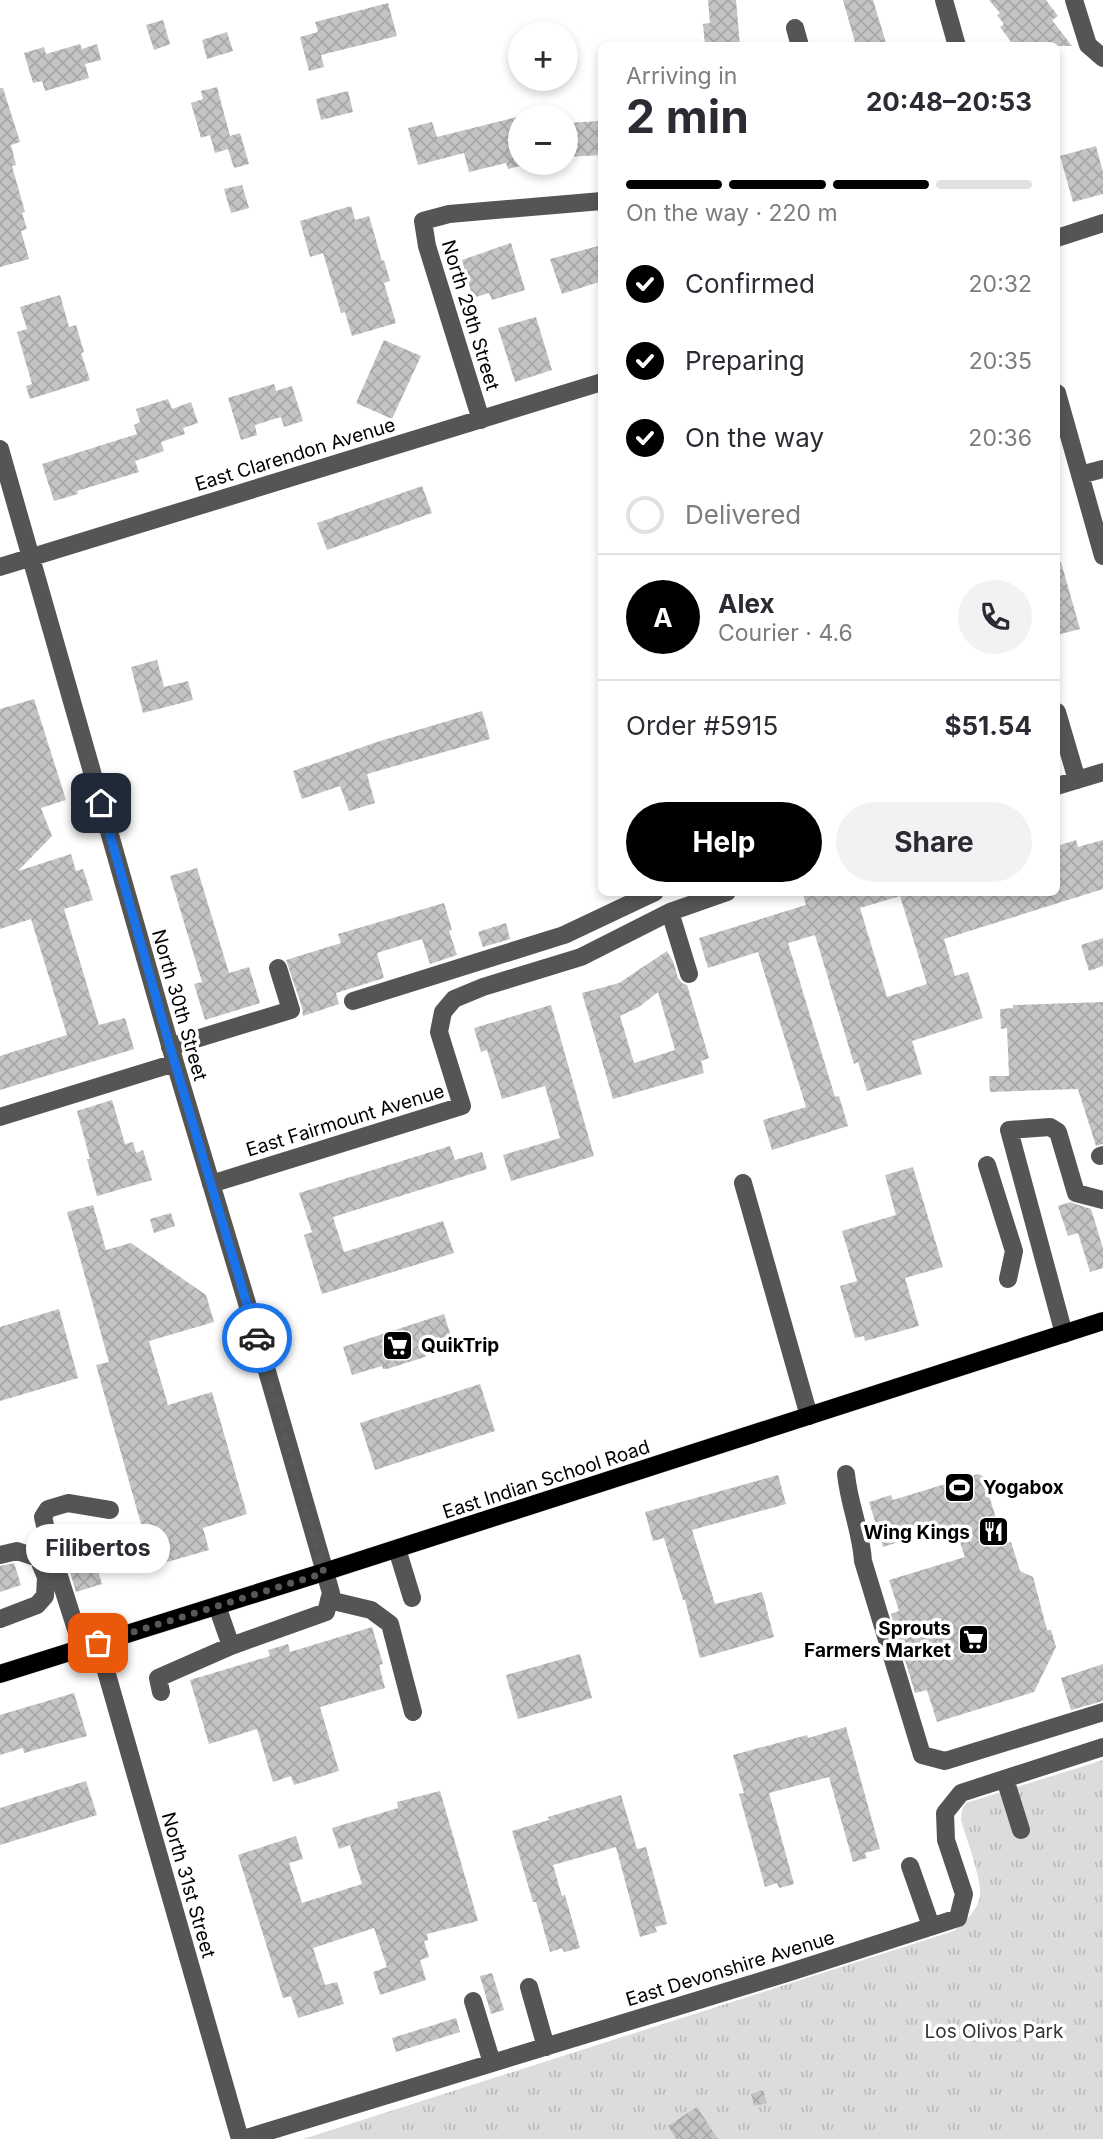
<!DOCTYPE html>
<html lang="en">
<head>
<meta charset="utf-8">
<style>
  body { margin:0; font-family:Inter,sans-serif; background:#f2f2f3; color:#2b2b33; height:100vh; display:flex; flex-direction:column; font-size:26px; white-space:nowrap }
  * { box-sizing:border-box; margin:0 }
  p { font-size:23px; color:#7c7c81 }
  .icon { flex:none; width:38px; height:38px; fill:none; stroke:currentColor; stroke-width:2; stroke-linecap:round; stroke-linejoin:round }
  .map { position:relative; flex:1; overflow:hidden }
  .sheet { position:absolute; left:598px; top:42px; width:462px; height:854px; display:flex; flex-direction:column; background:#fff; border-radius:10px; box-shadow:0 4px 10px #0003 }
  .sheet>* { flex:none }
  .fabs { position:absolute; left:508px; top:21px; display:grid; gap:14px }
  .fabs a { display:grid; place-items:center; width:70px; height:70px; border-radius:50%; background:#fff; box-shadow:0 4px 10px #0003; font-size:35px }
  .pin { position:absolute; display:grid; place-items:center; width:60px; height:60px; color:#fff; margin:-30px; border-radius:14px; box-shadow:0 4px 10px #0006 }
  .courier { position:absolute; display:grid; place-items:center; width:70px; height:70px; margin:-35px; border:5px solid #1a73e8; border-radius:50%; background:#fff; color:#222; box-shadow:0 2px 9px #0007 }
  .bubble { position:absolute; height:49px; border-radius:24px; background:#fff; box-shadow:0 4px 10px #0003; font-size:23px; font-weight:700; line-height:49px; text-align:center }
  .head em { font-style:normal; font-weight:700 }
  .head div { display:flex; flex-direction:column-reverse }
  .head { display:flex; align-items:center; justify-content:space-between; height:119px; padding:0 28px }
  h1 { font-size:46px; font-weight:700; line-height:52px }
  .bar { display:grid; grid-template-columns:repeat(4,1fr); gap:10px 7px; align-content:center; height:84px; padding:0 28px }
  .bar i { height:9px; border-radius:5px; background:#e1e1e2 }
  .bar .selected { background:#000 }
  .bar p { grid-column:span 4 }
  .line { display:flex; align-items:center; gap:18px; padding:0 28px; border-top:2px solid #e1e1e2 }
  .line div { flex:1 }
  .round { display:grid; place-items:center; flex:none; width:74px; height:74px; border-radius:37px; background:#f2f2f3 }
  ol { padding:0 28px; list-style:none }
  li { display:flex; align-items:center; gap:21px; height:77px }
  li p { margin-inline-start:auto }
  li .icon { padding:7px; border-radius:50%; background:#000; color:#fff; stroke-width:4 }
  li:last-child { color:#7c7c81 }
  li i { width:38px; height:38px; border:4px solid #e1e1e2; border-radius:50% }
  .button { display:flex; gap:14px; margin-top:auto; padding:14px 28px }
  .button a { flex:1; height:80px; border-radius:42px; background:#000; color:#fff; font-size:28px; font-weight:700; line-height:80px; text-align:center }
  .button a+a { background:#f2f2f3; color:#2b2b33 }
  .map>svg:first-child { display:block }
  .park { fill:url(#park-tufts) }
  .building { fill:url(#building-cross-hatch); fill-rule:evenodd }
  .lines { fill:none; stroke-linecap:round; stroke-linejoin:round }
  .major-casing { stroke:#dbdbdb; stroke-width:19 }
  .minor { stroke:#555; stroke-width:18 }
  .major { stroke:#000; stroke-width:18 }
  .done { stroke:#595959; stroke-width:7; stroke-dasharray:0 12.6 }
  .route { stroke:#1a73e8; stroke-width:9 }
  .labels { text-anchor:middle; stroke-width:7; stroke-linejoin:round; paint-order:stroke }
  .street-label { font-size:19px; fill:#000; stroke:#fff }
  .poi-label { font-size:19px; font-weight:bold; fill:#000; stroke:#fff; text-anchor:start }
  .park-label { font-size:19px; fill:#333; stroke:#fff }
</style>
</head>
<body>
<div class="map">
<svg width="1103" height="2139" viewBox="0 0 1103 2139">
  <defs>
    <pattern id="park-tufts" width="24" height="20" patternUnits="userSpaceOnUse" patternTransform="scale(1.75)"><rect width="24" height="20" fill="#dcdcdc"/><path d="M3 7l-1-3M5 7V3M7 7l1-3M15 17l-1-3M17 17v-4M19 17l1-3" fill="none" stroke="#bbb"/></pattern>
    <pattern id="building-cross-hatch" width="8" height="8" patternUnits="userSpaceOnUse" patternTransform="scale(1.75)"><rect width="8" height="8" fill="#c4c4c4"/><path d="M0 0l8 8M0 8l8-8" fill="none" stroke="#a7a7a7"/></pattern>
  </defs>
  <rect width="100%" height="100%" fill="#fff"/>
  <path class="park" d="M1103,1760V2139H303L954,1931C965,1922 978,1910 980,1896C982,1879 966,1838 961,1820L962,1810L966,1803Z"/>
  <path class="building" d="M708,0H736L740,46H705L703,24L710,23Z
    M843,0H873L887,46H856Z
    M989,0H1046L1058,16L1052,20L1072,46H1014L1000,27L1004,24L997,15L1000,13Z
    M388,3L397,36L321,55L324,67L309,71L300,37L318,32L315,22Z
    M163,20L170,44L154,50L146,25Z
    M227,32L233,51L207,59L202,40Z
    M80,44L82,49L97,44L101,60L85,64L89,78L45,91L42,81L33,83L24,53L44,47L46,54Z
    M217,87L230,136L240,133L249,164L234,168L228,149L215,153L210,135L201,138L191,103L203,99L201,91Z
    M0,88H3L20,142L11,145L16,165L12,166L25,212L22,213L27,229L21,231L29,259L0,267Z
    M348,91L353,112L321,120L316,99Z
    M517,117L520,128V166L508,169L506,163L469,172L464,153L418,165L408,128L432,122L437,137Z
    M600,121V130H602V155L565,157V123Z
    M1096,146L1103,172V194L1073,202L1060,156Z
    M242,185L249,208L231,213L224,189Z
    M351,206L355,220L369,216L382,261L384,260L390,281L384,283L396,323L352,336L345,312L341,313L323,253L310,257L300,221Z
    M511,243L525,290L492,300L489,293L473,298L462,260Z
    M602,245V281L562,294L550,259Z
    M60,295L69,327L76,325L84,352L81,353L90,380L30,399L26,386L32,384L17,332L27,329L20,307Z
    M536,317L552,370L515,382L498,328Z
    M384,340L421,356L392,419L356,403Z
    M274,384L276,391L292,386L303,421L284,427L281,417L255,425L257,435L241,440L228,398Z
    M168,399L172,409L191,402L198,423L183,428L185,434L161,442L164,451L135,461L139,472L77,491L78,494L54,501L42,464L137,434L134,425L140,422L136,409Z
    M422,486L432,513L327,550L317,523Z
    M1061,562L1080,629L1057,635V563Z
    M157,660L164,687L188,681L193,700L143,713L131,667Z
    M34,699L66,800L41,808L52,836L18,871L71,854L76,871L83,869L93,900L64,909L99,1025L125,1018L134,1049L0,1090V1056L67,1035L31,919L0,929V709Z
    M482,711L490,739L367,774L375,803L349,811L340,786L302,799L293,771L380,741Z
    M1076,840L1078,847L1103,840V889L944,939L955,976L968,972L983,1018L912,1041L922,1074L867,1091L858,1062L854,1064L815,935L788,943L835,1097L839,1096L848,1126L772,1150L763,1120L806,1107L758,952L708,968L699,938L806,905L803,895L812,892H1057V846ZM900,896L927,984L887,997L860,908Z
    M197,868L229,973L249,967L260,1003L205,1020L194,984L202,982L170,876Z
    M444,903L452,930L449,931L457,955L430,964L422,939L377,953L384,978L336,993L339,1004L303,1016L302,1007L286,960L341,943L338,934Z
    M506,923L510,939L483,947L478,932Z
    M1103,938V966L1089,971L1081,945Z
    M667,951L673,961L678,978L682,983L687,985L709,1058L701,1061L704,1073L613,1099L582,993L619,983ZM658,992L675,1050L634,1063L620,1016L639,1007Z
    M1103,1002V1144L1096,1146L1078,1089L990,1092L989,1076H1009L1007,1028L1001,1029L1000,1009L1013,1008V1005Z
    M551,1005L594,1156L511,1181L503,1155L560,1138L545,1086L502,1099L487,1050L481,1052L474,1028Z
    M112,1100L125,1144L133,1142L136,1153L143,1150L152,1180L97,1196L87,1159H90L77,1111Z
    M450,1146L455,1160L482,1152L487,1169L333,1217L344,1252L443,1221L454,1253L322,1294L304,1235L312,1232L299,1193Z
    M913,1167L943,1267L905,1278L919,1326L865,1341L864,1336L855,1338L840,1286L857,1281L842,1231L896,1215L885,1175Z
    M1070,1202L1091,1209L1103,1248V1268L1090,1272L1078,1233L1068,1236L1058,1206Z
    M93,1205L106,1250L131,1243L206,1295L214,1322L149,1341L168,1405L212,1392L247,1514L203,1528L209,1550L153,1566L96,1365L109,1362L67,1212Z
    M171,1213L175,1226L154,1233L150,1219Z
    M59,1309L78,1378L0,1401V1327Z
    M444,1314L453,1343L427,1351L428,1354L425,1357L387,1369H383L382,1366L352,1375L343,1347Z
    M480,1384L495,1431L375,1470L360,1423Z
    M978,1474L983,1476L1004,1544L1011,1542L1020,1571L1033,1577L1047,1630H1051L1056,1647L1034,1692L937,1722L927,1690L915,1693L891,1614L899,1611L889,1580L965,1557L954,1524L883,1547L869,1502L891,1495L893,1500Z
    M778,1475L786,1504L692,1530L715,1604L762,1592L774,1637L700,1658L685,1600H683L664,1538L653,1541L645,1512Z
    M84,1527L102,1584L76,1592L59,1535Z
    M14,1563L21,1585L0,1592V1566Z
    M372,1627L383,1664L379,1665L385,1688L320,1707L339,1771L294,1785L291,1776L273,1782L257,1729L209,1744L190,1680L270,1656L268,1650L288,1644L290,1652Z
    M580,1654L592,1698L518,1719L506,1675Z
    M1103,1664V1701L1071,1710L1061,1678Z
    M74,1693L87,1736L24,1753L23,1748L0,1755V1715Z
    M846,1727L880,1849L865,1853L867,1858L853,1862L829,1777L769,1793L794,1884L779,1888L777,1883L765,1887L739,1794L744,1793L733,1755L807,1735L808,1738Z
    M86,1781L97,1815L0,1845V1808Z
    M440,1791L478,1921L427,1934L428,1940L424,1941L429,1957L420,1960L426,1980L380,1995L373,1972L387,1967L374,1928L313,1948L325,1985L337,1982L344,2004L298,2018L291,1996L283,1998L238,1855L296,1836L303,1859L289,1863L302,1903L362,1884L350,1845L339,1849L332,1828L398,1808L397,1802Z
    M621,1795L637,1849L646,1847L667,1924L655,1927L657,1932L640,1937L616,1847L553,1865L562,1896L565,1895L580,1948L564,1952L562,1948L550,1952L536,1902H533L512,1831L549,1820L548,1817Z
    M492,1973L504,2010L491,2014L480,1976Z
    M456,2018L460,2032L396,2052L392,2038Z
    M763,2090L767,2103L754,2106L751,2094Z
    M697,2107L718,2139H676L668,2126Z"/>
  <g class="lines">
    <defs>
      <path id="major" d="M0,1674L324,1572L1103,1321"/>
    </defs>
    <use href="#major" class="major-casing"/>
    <path class="minor" d="M944,0L957,46
      M1074,0L1088,45L1103,58
      M795,28L800,46
      M1057,238L1103,223
      M1057,393L1103,556
      M481,420L427,246L423,221L449,214L602,201
      M0,449L175,1063L258,1340L331,1593L326,1612L231,1646
      M1080,475L1103,469
      M0,567L602,382
      M1057,712L1077,780
      M1057,786L1103,772
      M670,912L689,974
      M353,1001L564,935L655,892
      M170,1047L291,1010L278,968
      M0,1117L175,1063
      M1100,1156L1103,1155
      M987,1165L1014,1251L1008,1279
      M743,1183L809,1416
      M211,1184L462,1106L439,1032L443,1012L454,999L483,987L581,957L670,912L727,892
      M1064,1334L1009,1130L1050,1127L1058,1132L1076,1193L1103,1200
      M846,1474C849,1505 861,1530 863,1561L922,1755L945,1761L1103,1712
      M397,1549L412,1598
      M0,1555L17,1551L38,1558L46,1577L45,1596L37,1605L0,1619
      M329,1600L371,1610L390,1624L413,1712
      M98,1643L240,2139
      M82,1648L52,1554L43,1517L48,1509L68,1503L110,1510
      M161,1692L158,1678L231,1646L217,1606
      M1005,1779L1021,1830
      M910,1866L931,1926
      M529,1987L546,2047
      M473,2001L492,2063
      M243,2139L784,1974L958,1918L964,1894L946,1840L945,1813L961,1793L1103,1747"/>
    <use href="#major" class="major"/>
  </g>
  <g class="lines">
    <path class="done" d="M98,1643L324,1573L257,1338"/>
    <path class="route" d="M101,803L170,1047L257,1338"/>
  </g>
  <defs>
    <symbol id="supermarket-square" viewBox="-11 -11 22 22"><rect x="-9" y="-9" width="18" height="18" rx="4" fill="#000" stroke="#fff"/><path d="M-6-5.5h2.5l.6 2H6L4.5 2H-2.5L-4.4-4H-6ZM-1.5 3.2a1.3 1.3 0 1 0 .1 0ZM3 3.2a1.3 1.3 0 1 0 .1 0Z" fill="#fff"/></symbol>
    <symbol id="stadium-square" viewBox="-11 -11 22 22"><rect x="-9" y="-9" width="18" height="18" rx="4" fill="#000" stroke="#fff"/><path d="M0-5a6.5 5 0 1 0 0 10a6.5 5 0 1 0 0-10ZM-3.5-1.8h7v3.6h-7Z" fill="#fff"/></symbol>
    <symbol id="restaurant-square" viewBox="-11 -11 22 22"><rect x="-9" y="-9" width="18" height="18" rx="4" fill="#000" stroke="#fff"/><path d="M-5-6h1v4h1v-4h1v4h1v-4h1v5L-1.5 .5V6h-2V.5L-5-1ZM5-6V6H3V1.5H1.5Q1.5-4 5-6Z" fill="#fff"/></symbol>
  </defs>
  <g fill-rule="evenodd">
    <use href="#supermarket-square" x="380" y="1328" width="35" height="35"/>
    <use href="#stadium-square" x="942" y="1470" width="35" height="35"/>
    <use href="#restaurant-square" x="976" y="1514" width="35" height="35"/>
    <use href="#supermarket-square" x="956" y="1622" width="35" height="35"/>
  </g>
  <g class="labels">
    <g class="street-label">
      <text transform="translate(471 315) rotate(73)" y="7">North 29th Street</text>
      <text transform="translate(295 454) rotate(-17)" y="7">East Clarendon Avenue</text>
      <text transform="translate(180 1005) rotate(74)" y="7">North 30th Street</text>
      <text transform="translate(345 1120) rotate(-17)" y="7">East Fairmount Avenue</text>
      <text transform="translate(546 1479) rotate(-18)" y="7">East Indian School Road</text>
      <text transform="translate(189 1885) rotate(74)" y="7">North 31st Street</text>
      <text transform="translate(730 1968) rotate(-17)" y="7">East Devonshire Avenue</text>
    </g>
    <g class="poi-label">
      <text x="421" y="1352">QuikTrip</text>
      <text x="983" y="1494">Yogabox</text>
      <text x="970" y="1539" text-anchor="end">Wing Kings</text>
      <text x="951" y="1635" text-anchor="end">Sprouts<tspan x="951" dy="22">Farmers Market</tspan></text>
    </g>
    <g class="park-label">
      <text x="994" y="2038">Los Olivos Park</text>
    </g>
  </g>
</svg>
<div class="fabs">
<a>+</a>
<a>−</a>
</div>
<div class="pin" style="left:98px;top:1643px;background:#ea580c"><svg class="icon" aria-label="bag" viewBox="0 0 24 24"><path d="M5 8h14l-1 12H6zM9 8a3 3 0 0 1 6 0"/></svg></div>
<div class="pin" style="left:101px;top:803px;background:#1f2937"><svg class="icon" aria-label="home" viewBox="0 0 24 24"><path d="M3 11l9-7 9 7M6 9v11h12V9"/></svg></div>
<div class="courier" style="left:257px;top:1338px"><svg class="icon" aria-label="car" viewBox="0 0 24 24"><path d="M5 17H2v-5l4-1 3-4h7l3 4 3 1v5h-3M9 17h6M6 11h13"/><circle cx="7" cy="17" r="2"/><circle cx="17" cy="17" r="2"/></svg></div>
<div class="bubble" style="left:26px;top:1524px;width:144px">Filibertos</div>
<section class="sheet">
<div class="head"><div><h1>2 min</h1><p>Arriving in</p></div><em>20:48–20:53</em></div>
<div class="bar"><i class="selected"></i><i class="selected"></i><i class="selected"></i><i></i><p>On the way · 220 m</p></div>
<ol>
<li><svg class="icon" aria-label="check" viewBox="0 0 24 24"><path d="M5 12l5 5 9-10"/></svg>Confirmed<p>20:32</p></li>
<li><svg class="icon" aria-label="check" viewBox="0 0 24 24"><path d="M5 12l5 5 9-10"/></svg>Preparing<p>20:35</p></li>
<li><svg class="icon" aria-label="check" viewBox="0 0 24 24"><path d="M5 12l5 5 9-10"/></svg>On the way<p>20:36</p></li>
<li><i></i>Delivered</li>
</ol>
<div class="line" style="height:126px"><b class="round" style="background:#000;color:#fff">A</b><div><b>Alex</b><p>Courier · 4.6</p></div><a class="round"><svg class="icon" aria-label="phone" viewBox="0 0 24 24"><path d="M5 4h4l2 5-3 2q2 4 5 5l2-3 5 2v4C11 20 4 13 5 4z"/></svg></a></div>
<div class="line" style="height:91px"><div>Order #5915</div><b>$51.54</b></div>
<div class="button"><a>Help</a><a>Share</a></div>
</section>
</div>
</body>
</html>
